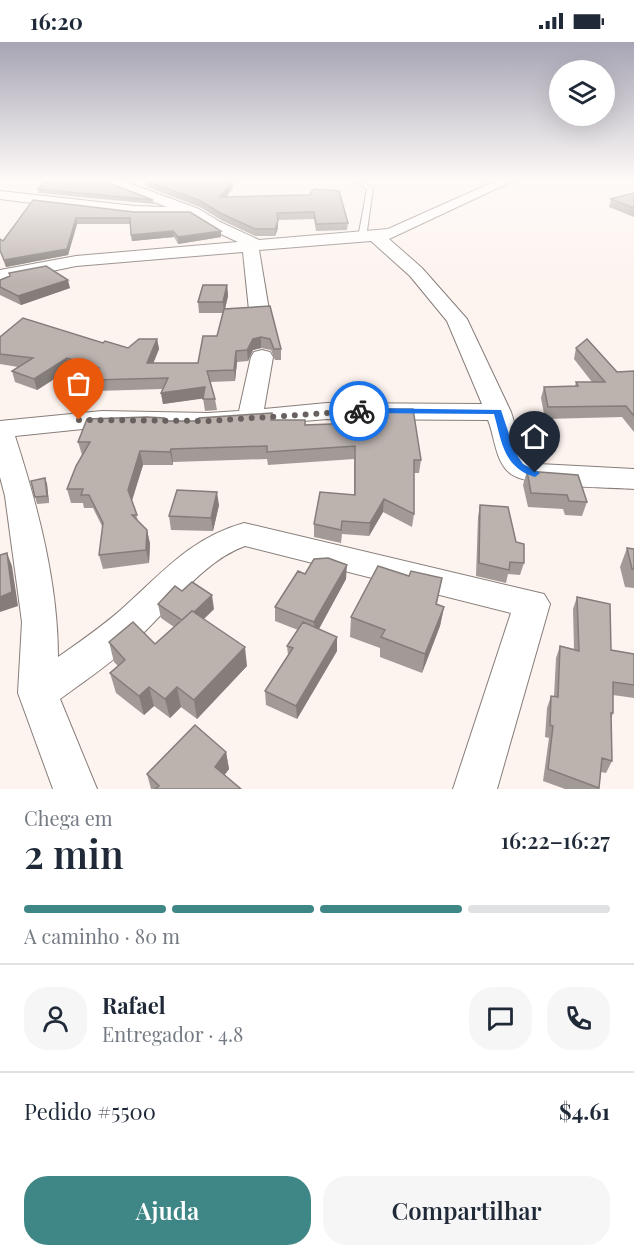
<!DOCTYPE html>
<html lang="pt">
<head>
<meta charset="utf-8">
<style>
  body { margin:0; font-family:"Playfair Display",serif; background:#f6f6f7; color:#1f2937; height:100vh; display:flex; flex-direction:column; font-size:22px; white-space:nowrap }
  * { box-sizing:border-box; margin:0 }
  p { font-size:20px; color:#747a83 }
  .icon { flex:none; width:33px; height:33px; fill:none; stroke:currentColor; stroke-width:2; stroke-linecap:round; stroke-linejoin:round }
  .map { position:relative; height:747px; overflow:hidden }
  .drawer { display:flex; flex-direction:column; background:#fff; flex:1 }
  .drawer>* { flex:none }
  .fabs { position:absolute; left:549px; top:18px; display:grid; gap:12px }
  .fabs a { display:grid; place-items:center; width:66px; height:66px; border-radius:50%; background:#fff; box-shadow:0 6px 24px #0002; font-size:30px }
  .pin { position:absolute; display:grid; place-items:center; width:51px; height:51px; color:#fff; margin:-62px -26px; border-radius:50% 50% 50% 0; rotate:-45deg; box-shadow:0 0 6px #0007 }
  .pin .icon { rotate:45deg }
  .courier { position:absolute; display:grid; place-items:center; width:60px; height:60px; margin:-30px; border:4px solid #1a73e8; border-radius:50%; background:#fff; color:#222; box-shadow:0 2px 8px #0007 }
  .headline em { font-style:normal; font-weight:600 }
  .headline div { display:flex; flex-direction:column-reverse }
  .headline { display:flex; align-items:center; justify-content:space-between; height:102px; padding:0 24px }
  h1 { font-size:39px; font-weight:600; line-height:45px }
  .bar { display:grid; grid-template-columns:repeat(4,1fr); gap:9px 6px; align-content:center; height:72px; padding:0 24px }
  .bar i { height:8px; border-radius:4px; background:#e0e1e3 }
  .bar .current { background:#3f8786 }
  .bar p { grid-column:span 4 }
  .line { display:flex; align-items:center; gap:15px; padding:0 24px; border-top:2px solid #e0e1e3 }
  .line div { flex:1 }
  .round { display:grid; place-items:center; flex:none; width:63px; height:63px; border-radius:24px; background:#f6f6f7 }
  .button { display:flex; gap:12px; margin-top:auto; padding:12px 24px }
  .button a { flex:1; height:69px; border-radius:24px; background:#3f8786; color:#fff; font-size:24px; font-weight:600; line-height:69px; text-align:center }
  .button a+a { background:#f6f6f7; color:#1f2937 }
  .status { display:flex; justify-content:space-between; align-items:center; height:42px; padding:0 30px; background:#fff; direction:ltr }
  .status svg { height:16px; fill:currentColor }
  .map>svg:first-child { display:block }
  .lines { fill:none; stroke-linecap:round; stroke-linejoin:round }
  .service-casing { stroke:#877e7a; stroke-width:2 }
  .minor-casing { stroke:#877e7a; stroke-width:2 }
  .service { fill:#fff; fill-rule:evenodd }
  .minor { fill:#fff; fill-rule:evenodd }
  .wall { fill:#a29a96 }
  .shaded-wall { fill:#847d7a }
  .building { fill:#bcb3af; stroke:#847d7a; stroke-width:1.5 }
  .route { fill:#1a73e8 }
  .done { stroke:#68615f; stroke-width:6; stroke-dasharray:0 10.8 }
</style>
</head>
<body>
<div class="status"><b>16:20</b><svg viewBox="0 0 49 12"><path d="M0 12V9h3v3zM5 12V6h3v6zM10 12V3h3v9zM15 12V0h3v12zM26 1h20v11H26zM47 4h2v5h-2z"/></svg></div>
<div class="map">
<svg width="634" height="747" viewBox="0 0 634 747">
  <rect width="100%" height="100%" fill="#fdf3ef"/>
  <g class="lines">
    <defs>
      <path id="service" d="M351,137H358L373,146L366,196L362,198L358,196L367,147Z"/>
      <path id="minor" d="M99,137H118L199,167L220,180L259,198L388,187L500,137H517L389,197L422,226L467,277L511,370L523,409L530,419L539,422L634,427V447C607,445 531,446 511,432C495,420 495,395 488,378L327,377L208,387L102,385L15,394C38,465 58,541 58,615C81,599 104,583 124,565C164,529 191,496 244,481L544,552L550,562L497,747H453L511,571L245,504C201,520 171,566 137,597C113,620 86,638 60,657L97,747H53L18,651L22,580L5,454L0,435V379L102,369L208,371L239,369L251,315L254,310L262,308L270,310L273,315L264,367L327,361L482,362L447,279L410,234L371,199L259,208L269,268L266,272H252L249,268L243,210L76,224L0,240V228L76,214L238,200L208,186L191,174H135L0,157V149L135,164L167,165L101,140Z"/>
    </defs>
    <use href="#service" class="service-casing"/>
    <use href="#minor" class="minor-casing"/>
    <use href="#service" class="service"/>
    <use href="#minor" class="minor"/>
  </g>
  <path class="wall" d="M146,137L214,138L232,140L233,146L226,155L309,153L348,181L347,188L316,189L314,177L278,178V186L275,194H255L221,178L200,165L147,145Z
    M38,147L153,158L154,162L39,151Z
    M634,151V175L609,165L611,157Z
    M33,158L134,170L221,195L178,202L174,195L132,199L130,182H77L68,213L6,225L0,210V197L3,199Z
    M0,238L70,246L21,263L0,253Z
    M227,243L228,254L225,267L270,264L281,307V318H275L271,308L261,306L253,308L248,319L237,320L235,339L210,340L215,357L217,368L205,369L203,356L163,362L161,351L162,347L96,349L93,338L95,335L70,327L37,348L15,340L12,329L18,325L0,322V295L103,301L128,306L157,297L159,307L153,321H198L217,294L223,271H199L198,260Z
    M576,306L617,330L634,329V390L622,375L545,377L541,356L544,345L575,344L576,340H592L574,317Z
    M357,367L421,418L419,431H414V472L412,485L383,470L369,494L342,492L341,501L314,495V482L354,453V417L268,423L267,417L173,420V423H143L132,459L138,479L147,488L150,502L149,521L103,527L99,513L103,486L93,466H84L83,461H71L67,447L82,413L78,400L164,379H199L272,371V378L305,383L357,381Z
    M527,429L587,460L582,474L565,473L563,467L528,465L523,443Z
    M45,436L47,442L49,461L37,462L31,439Z
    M219,463L213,489L171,488L169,474Z
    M480,463L516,500L524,521L520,533L508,532L506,541L476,534L478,475Z
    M627,506L634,507V546L625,545L620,525Z
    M305,532L346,537L319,587L337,609L297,677L266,663L265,649L288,613L287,604L298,588L275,579V565Z
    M409,534L442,536L437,562L444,565L440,584L422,631L380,615V606L350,595L351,575Z
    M577,555L611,608L634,612V656L613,653V671L611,677L612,719L606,731L601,730L599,747H565L543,739L549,696L545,695L547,666L551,654H554L556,616L560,604L574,607L573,567Z
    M158,562L214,567L204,577L247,624L197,677L181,665L170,676L154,664L144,673L116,651L110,631L118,624L114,620L109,600L155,602L174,585L161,576Z
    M226,710L229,727L224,733L241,747H151L147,732Z"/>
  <path class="shaded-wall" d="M232,140L233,146L221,161L220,155Z
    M76,176L77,182L68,213L6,225L4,218Z
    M278,179V186L275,194V187Z
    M173,189L174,195L132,199L131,193Z
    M221,189V195L178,202V195Z
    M68,238L70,246L21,263L18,254Z
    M227,243L228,254L224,271L223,260Z
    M261,295V306L253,308L248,319L247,308L253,297Z
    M157,297L159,307L149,332L147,321Z
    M236,309L237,320L235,339L234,328Z
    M67,316L70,327L37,348L34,337Z
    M205,345L207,356L163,362L161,351Z
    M171,407L173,420V423L170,410Z
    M140,409L143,423L131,461L128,448Z
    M45,436L47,442L49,461L47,454Z
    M217,450L219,463L213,489L211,476Z
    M384,457L383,470L369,494L370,481Z
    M147,488L150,502L149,521L146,508Z
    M7,511L12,524L18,564L0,570V555Z
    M347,523L346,537L315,594L314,580Z
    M212,553L214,567L186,594L183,580Z
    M444,565L440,584L422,631L425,612Z
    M337,595V609L297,677L296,664Z
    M245,605L247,624L197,677L194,658Z
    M149,645L154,664L144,673L139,654Z
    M177,645L181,665L170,676L165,657Z
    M226,710L229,727L218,742L215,725Z"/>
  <path class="building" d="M48,137H99L153,158L38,147Z
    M146,137H213V138L232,140L220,155L309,153L314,147L339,149L348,181L316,182L314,170L277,171L278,179L275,187H255L220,171L199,158L146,139Z
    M634,151V166L611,157Z
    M33,158L134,170H190L221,189L178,195L173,189L131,193L130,176H76L67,207L4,218L0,208V197L3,199Z
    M46,224L68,238L18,254L0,245V238L10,234L9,231Z
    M203,243H227L223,260H198Z
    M270,264L281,307H274L270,297L261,295L253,297L247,308L236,309L234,328L207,329L215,357H203L205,345L161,351L168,336L93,338L99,326L67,316L34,337L12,329L33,316L0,312V295L23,276L103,301L105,299L128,306L139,297H157L147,321H198L203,294H217L224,267Z
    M587,297L617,330L634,329V374L626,364L548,365L544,345L578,344L576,340H605L576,306Z
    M357,367H413L421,418H414V472L384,457L370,481L342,479L341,488L314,482L320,450L355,453V404L267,410V404L171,407L170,410L140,409L128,448L137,473H132L147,488L146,508L99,513L103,481L89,453H81L83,447H67L76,424L90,400H78L87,377L147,375L164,376L163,379H199V376L272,371L271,378H305V383L358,381Z
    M527,429L578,433L587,460L569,459L567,453L531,451Z
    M45,436L47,454L35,455L31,439Z
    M177,448L217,450L211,476L169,474Z
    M480,463L508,465L516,500L524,502V521L510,520L509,528L479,521Z
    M627,506L634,507V527H632Z
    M7,511L12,550L0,555V513Z
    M328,516L347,523L314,580L275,565L298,529L305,532L314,517Z
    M378,524L409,534L411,529L442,536L436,562L444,565L425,612L381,595L385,588L351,575Z
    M192,540L212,553L194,570L192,569L182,578L158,562L175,544L182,549Z
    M577,555L610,562L611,608L634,612V643L613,640V671H611L612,719L602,716L599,746L548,727L553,684L550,683L551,654L558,655L560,604L579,609Z
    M192,569L245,605L194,658L177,645L165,657L149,645L139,654L110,631L125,618L109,600L133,580L155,602Z
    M303,580L337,595L296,664L265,649L293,606L287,604Z
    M195,683L226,710L215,725L241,747H155L159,744L147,732Z"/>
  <linearGradient id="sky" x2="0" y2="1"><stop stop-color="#a7a4b4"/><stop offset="0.57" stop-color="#fefaf8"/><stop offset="1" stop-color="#fefaf8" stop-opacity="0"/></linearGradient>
  <rect width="634" height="241" fill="url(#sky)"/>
  <path class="route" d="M359,366L501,368L515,410L523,422L540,431L535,435C503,425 502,400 494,372L356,371L354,369Z"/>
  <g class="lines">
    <path class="done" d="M79,378L208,379L359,369"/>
  </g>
</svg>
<div class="fabs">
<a><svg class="icon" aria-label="layers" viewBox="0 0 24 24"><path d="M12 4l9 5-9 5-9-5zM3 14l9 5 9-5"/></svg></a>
</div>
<div class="pin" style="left:79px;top:378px;background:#ea580c"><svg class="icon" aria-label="bag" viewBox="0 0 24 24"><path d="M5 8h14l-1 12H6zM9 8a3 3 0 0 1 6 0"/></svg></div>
<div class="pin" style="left:535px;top:431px;background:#1f2937"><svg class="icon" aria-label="home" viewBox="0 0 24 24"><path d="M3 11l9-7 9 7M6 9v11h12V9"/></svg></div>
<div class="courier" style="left:359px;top:369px"><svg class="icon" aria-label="bike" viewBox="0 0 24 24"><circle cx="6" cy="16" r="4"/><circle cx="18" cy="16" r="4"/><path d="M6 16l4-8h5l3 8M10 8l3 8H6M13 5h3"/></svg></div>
</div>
<section class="drawer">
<div class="headline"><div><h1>2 min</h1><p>Chega em</p></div><em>16:22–16:27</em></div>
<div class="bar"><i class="current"></i><i class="current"></i><i class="current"></i><i></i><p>A caminho · 80 m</p></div>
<div class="line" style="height:108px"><a class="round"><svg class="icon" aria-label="person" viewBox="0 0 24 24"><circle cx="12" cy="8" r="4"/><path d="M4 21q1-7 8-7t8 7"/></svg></a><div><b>Rafael</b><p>Entregador · 4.8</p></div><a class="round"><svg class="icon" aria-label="chat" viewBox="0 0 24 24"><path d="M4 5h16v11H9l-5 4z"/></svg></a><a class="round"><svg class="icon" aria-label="phone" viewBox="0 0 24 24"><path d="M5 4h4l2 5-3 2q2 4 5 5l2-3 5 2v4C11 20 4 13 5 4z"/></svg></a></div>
<div class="line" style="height:78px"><div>Pedido #5500</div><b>$4.61</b></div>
<div class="button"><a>Ajuda</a><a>Compartilhar</a></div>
</section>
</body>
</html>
